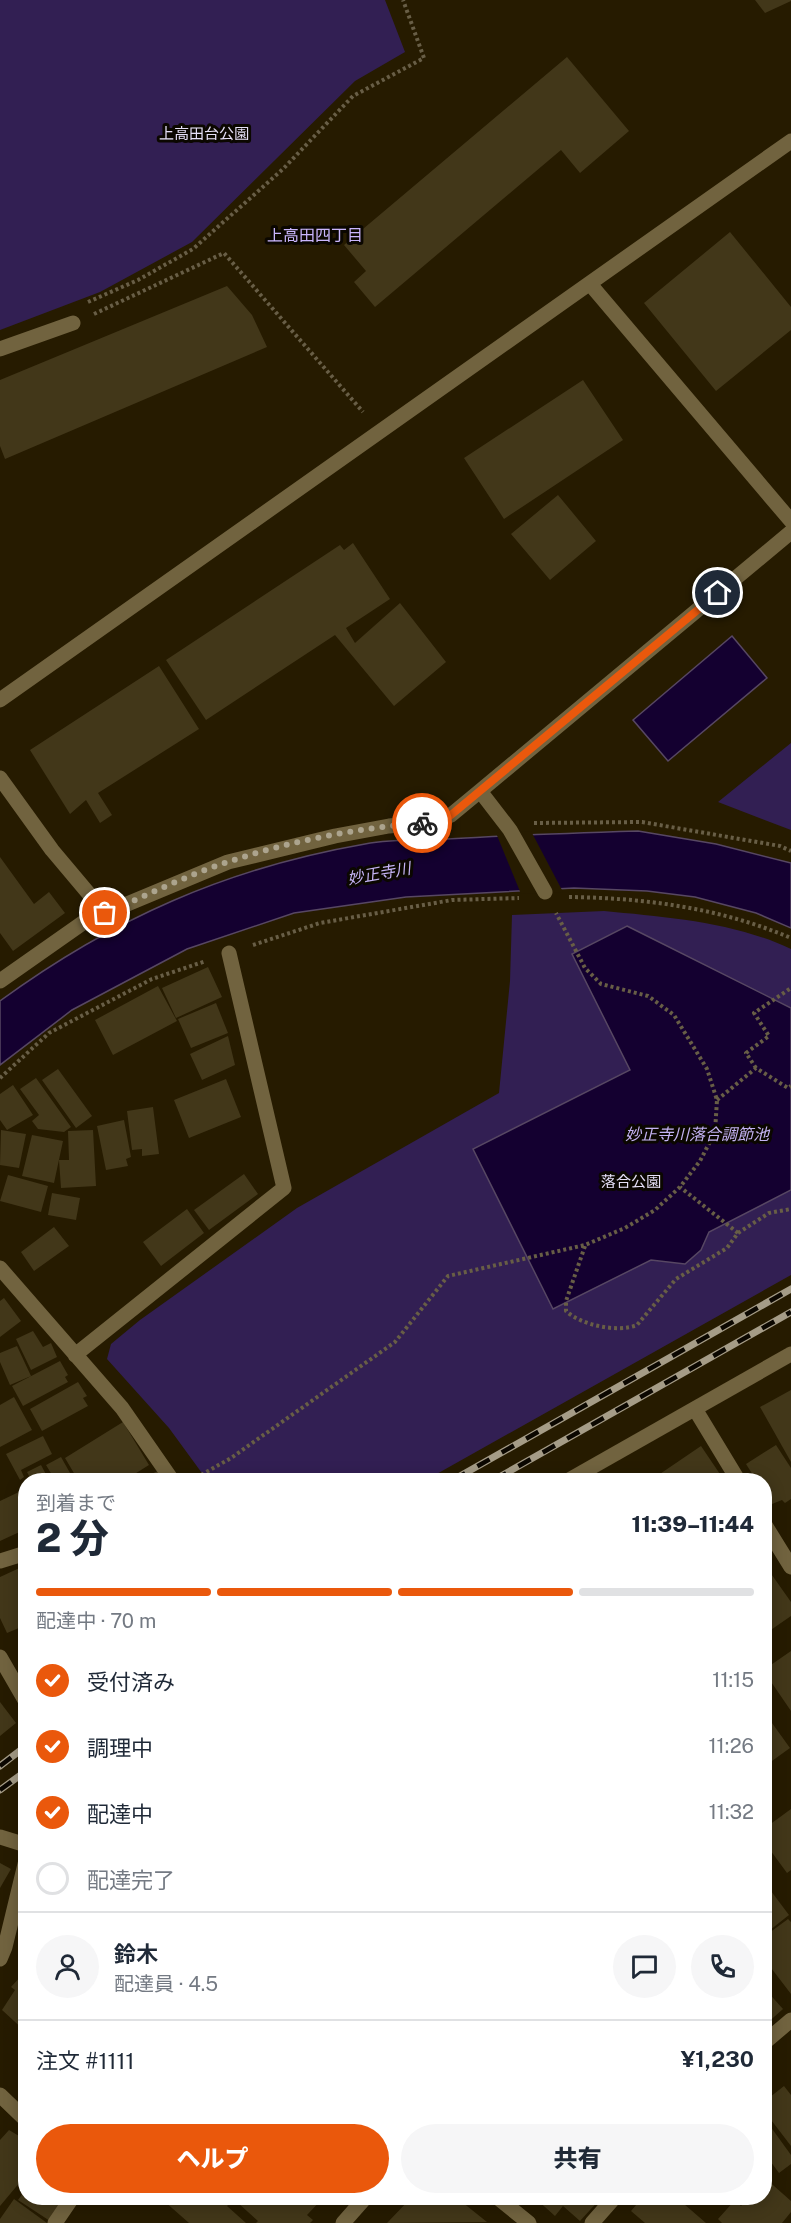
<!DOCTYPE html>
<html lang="ja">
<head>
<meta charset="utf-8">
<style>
  body { margin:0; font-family:"Public Sans","Noto Sans JP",sans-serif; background:#f6f6f7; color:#1f2937; height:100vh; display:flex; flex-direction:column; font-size:22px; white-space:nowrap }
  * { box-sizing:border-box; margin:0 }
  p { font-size:20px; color:#747a83 }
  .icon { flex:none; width:33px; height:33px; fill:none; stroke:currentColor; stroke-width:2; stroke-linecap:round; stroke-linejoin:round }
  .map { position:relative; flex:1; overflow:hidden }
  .sheet { position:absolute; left:18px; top:1473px; width:754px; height:732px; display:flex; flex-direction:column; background:#fff; border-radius:24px; box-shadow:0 3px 15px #0003 }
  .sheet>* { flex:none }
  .pin { position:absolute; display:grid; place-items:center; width:51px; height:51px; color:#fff; margin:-26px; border:3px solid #fff; border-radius:50%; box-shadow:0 2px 6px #0007 }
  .courier { position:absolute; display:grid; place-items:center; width:60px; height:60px; margin:-30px; border:4px solid #ea580c; border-radius:50%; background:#fff; color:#222; box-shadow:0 2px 8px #0007 }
  .overview em { font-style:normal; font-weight:800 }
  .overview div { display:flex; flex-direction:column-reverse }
  .overview { display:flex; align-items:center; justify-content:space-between; height:102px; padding:0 18px }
  h1 { font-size:39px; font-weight:800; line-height:45px }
  .bar { display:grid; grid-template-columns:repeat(4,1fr); gap:9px 6px; align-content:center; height:72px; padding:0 18px }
  .bar i { height:8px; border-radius:4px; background:#e0e1e3 }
  .bar .current { background:#ea580c }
  .bar p { grid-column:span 4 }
  .line { display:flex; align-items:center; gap:15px; padding:0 18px; border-top:2px solid #e0e1e3 }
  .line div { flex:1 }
  .round { display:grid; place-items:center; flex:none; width:63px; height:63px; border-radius:32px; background:#f6f6f7 }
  ol { padding:0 18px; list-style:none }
  li { display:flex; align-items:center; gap:18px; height:66px }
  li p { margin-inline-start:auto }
  li .icon { padding:6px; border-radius:50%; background:#ea580c; color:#fff; stroke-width:4 }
  li:last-child { color:#747a83 }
  li i { width:33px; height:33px; border:3px solid #e0e1e3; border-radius:50% }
  .action { display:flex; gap:12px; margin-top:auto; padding:12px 18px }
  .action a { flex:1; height:69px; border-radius:36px; background:#ea580c; color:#fff; font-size:24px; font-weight:800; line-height:69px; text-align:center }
  .action a+a { background:#f6f6f7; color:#1f2937 }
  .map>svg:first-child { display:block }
  .green { fill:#321f53 }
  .water { fill:#140030; stroke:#574763; stroke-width:1.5 }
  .pier { fill:#261b00 }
  .building { fill:#423719 }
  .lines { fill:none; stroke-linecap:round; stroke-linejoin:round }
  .path { stroke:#685e46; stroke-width:4; stroke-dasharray:3 3; stroke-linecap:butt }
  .minor { stroke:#71633f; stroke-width:15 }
  .tertiary { stroke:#71633f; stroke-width:15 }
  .rail-casing { stroke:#a59c87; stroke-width:7 }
  .rail { stroke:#0b0700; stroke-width:4.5; stroke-dasharray:14; stroke-linecap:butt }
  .done { stroke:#aca48e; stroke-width:6; stroke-dasharray:0 10.8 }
  .route { stroke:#ea580c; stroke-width:8 }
  .labels { text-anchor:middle; stroke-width:6; stroke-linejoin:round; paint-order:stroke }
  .park-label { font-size:15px; fill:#e6e0f7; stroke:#0b0700 }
  .neighbourhood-label { font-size:16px; fill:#cab6fd; stroke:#0b0700 }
  .water-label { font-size:16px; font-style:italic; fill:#c4b3f3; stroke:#0b0700 }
</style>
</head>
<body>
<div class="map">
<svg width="791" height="2223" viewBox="0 0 791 2223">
  <rect width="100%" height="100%" fill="#261b00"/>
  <path class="green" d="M0,0H385L405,52L355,81L192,242L100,292L0,330Z
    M791,743V830L718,802Z
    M604,911C666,917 734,922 791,949V1275L426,1480H207L169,1428L107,1359L111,1344L140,1320L297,1208L499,1093L510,981L512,915Z"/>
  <path class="water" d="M732,636L767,678L668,761L633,720Z
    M638,831L716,844L791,863V928L756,913L695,897L647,891L574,888L406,897L294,913L187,949L72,1010L0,1065V1001C112,919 227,868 365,844C391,839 420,840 447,839C511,835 574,833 638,831Z
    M627,926L791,1008V1190L709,1232L701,1250L685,1264L651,1260L553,1309L473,1149L630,1070L572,954Z"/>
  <path class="pier" d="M531,831L563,892L521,894L496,833Z"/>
  <path class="building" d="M755,0H791V1L765,13Z
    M567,57L629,131L580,173L561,150L375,307L354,282L366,271L344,245Z
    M730,232L791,307V330L716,391L644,303Z
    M227,286L252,315L267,347L5,459L0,446V380Z
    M583,380L623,440L504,519L464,458Z
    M558,495L596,541L550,580L511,534Z
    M353,543L390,599L346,628L355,643L400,603L446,662L394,706L335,635L206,720L166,660L340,545L344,550Z
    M159,666L199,729L98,793L112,815L100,823L86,800L70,814L30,750Z
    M0,857L34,904L49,892L65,913L13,951L0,933Z
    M208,967L222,997L176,1018L162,988Z
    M158,986L177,1021L113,1055L95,1020Z
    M216,1003L228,1033L191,1048L178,1019Z
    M228,1036L235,1065L202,1080L190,1054Z
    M58,1069L92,1116L76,1128L42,1080Z
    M36,1078L71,1127L64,1132L38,1129L32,1121L39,1115L20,1089Z
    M226,1079L241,1117L189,1138L174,1100Z
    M13,1085L33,1115L7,1130L0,1120V1094Z
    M153,1107L159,1154L142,1156V1149L132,1150L127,1111Z
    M124,1120L131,1157L126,1159L128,1166L106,1170L97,1126Z
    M1,1130L26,1134L19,1168L0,1165Z
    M93,1130L96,1186L61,1188L59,1160H69L68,1131Z
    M32,1135L63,1141L54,1183L22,1176Z
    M244,1174L258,1194L209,1230L194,1210Z
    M8,1175L48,1186L41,1212L0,1201Z
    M52,1193L80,1198L76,1220L48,1215Z
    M187,1209L204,1233L161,1266L143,1242Z
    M54,1227L69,1246L34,1271L21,1252Z
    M4,1298L21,1321L0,1337V1301Z
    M33,1331L43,1347L51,1343L57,1357L31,1370L16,1339Z
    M17,1346L31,1376L10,1385L0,1362V1353Z
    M60,1361L68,1375L65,1377L68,1382L23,1406L12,1386Z
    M78,1382L87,1396L83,1398L88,1406L42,1431L30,1409Z
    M791,1390V1462L760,1407Z
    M14,1397L32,1430L0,1447V1405Z
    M123,1422L149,1465L125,1480H78L65,1458Z
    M43,1436L52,1454L21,1470L24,1477L20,1480L6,1454Z
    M776,1445L791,1468V1499L785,1503L782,1500L772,1504L765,1494V1480H756L746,1464Z
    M701,1446L724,1480H651Z
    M61,1457L74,1480H55L46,1465Z
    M41,1465L49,1480H31L27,1472Z
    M160,1470L165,1480H139Z
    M21,1491L26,1499V1529L0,1541V1501Z
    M26,1565V1625L7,1633L0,1618V1577Z
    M767,1568L791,1602V1616L765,1634V1570Z
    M791,1651V1711L765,1673V1669Z
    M0,1702L16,1723L0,1736Z
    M772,1723L790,1748L765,1766V1728Z
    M791,1809V1870L787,1873L765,1843V1828Z
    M0,1863L11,1869L0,1888Z
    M765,1883L789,1915L765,1934Z
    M788,1919L791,1922V1994L765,1960V1936Z
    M26,1965V2032L2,2010L15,1990L11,1987L22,1975L19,1972Z
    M765,1989L783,2009L765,2025Z
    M784,2086L791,2095V2146L765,2112V2101Z
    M765,2119L791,2155V2164L779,2173L765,2154Z
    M9,2130L24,2139L26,2175L0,2206V2140Z
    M765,2178L791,2201V2212L782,2223H722L718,2219L735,2200L741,2206L749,2198H765Z
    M26,2189V2198L64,2199L50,2221L18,2200Z
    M168,2198H230L233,2200L227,2206L246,2223H189L164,2201Z
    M242,2198H323L307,2215L313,2220L310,2223H256L258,2221L237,2202Z
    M408,2198H457L487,2222L387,2223L410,2199Z
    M535,2198H601L580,2221L563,2206L555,2216Z
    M642,2198H677L706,2223H645L631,2211Z
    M14,2199L47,2223H0V2219Z"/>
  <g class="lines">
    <path class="path" d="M88,302L138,280L193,249L283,169L353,96L424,58L403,0
      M94,314L224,253L363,412
      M534,823L642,822L780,846L791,851
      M569,897C646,898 720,908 791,938
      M253,945L320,923L452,900L519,898
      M756,1068L746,1053L769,1036L754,1013L791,988
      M0,1078L49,1033L152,979L206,961
      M717,1100L756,1068L788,1088L791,1086
      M738,1233L769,1213L791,1209
      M585,1246L566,1301V1311C581,1325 617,1333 637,1325L676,1279L727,1248L738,1233L680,1187
      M196,1478L231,1458L395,1342L448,1276L585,1245L625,1228L655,1210L680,1187L700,1161L715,1132L717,1100L707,1069L674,1015L648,996L601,984L585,968L556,913"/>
    <path class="minor" d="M590,284L791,521
      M0,349L73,323
      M0,700L791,141
      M0,778L52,850L105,913
      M545,892L510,830L480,791L791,532
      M0,981L84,922L228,862L335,836L389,826L434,822L451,815L480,791
      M0,1268L122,1408L172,1480
      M75,1355L284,1188L229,953
      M695,1409L738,1480
      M765,1525L791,1567
      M0,1561L26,1553
      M0,1657L26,1702
      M0,1837L26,1845
      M0,1959L5,1947L26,1860
      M765,2042L791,2020
      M0,2095L26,2120
      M498,2198L529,2223
      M55,2223L72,2198
      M343,2223L365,2198
      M592,2223L614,2198"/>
    <path class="tertiary" d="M569,1480L791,1354"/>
    <defs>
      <path id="rail" d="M453,1480L791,1289
        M494,1480L791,1312
        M0,1766L26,1746
        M0,1790L26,1771"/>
    </defs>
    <use href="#rail" class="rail-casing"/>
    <use href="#rail" class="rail"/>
  </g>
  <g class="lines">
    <path class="done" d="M105,913C146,896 187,875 228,862C290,841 358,828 422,823"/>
    <path class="route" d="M422,823L435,822L451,815L718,593"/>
  </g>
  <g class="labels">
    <g class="park-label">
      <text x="204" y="139">上高田台公園</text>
      <text x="631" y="1187">落合公園</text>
    </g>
    <g class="neighbourhood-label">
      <text x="315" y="241">上高田四丁目</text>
    </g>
    <g class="water-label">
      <text transform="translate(379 873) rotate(-10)" y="6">妙正寺川</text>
      <text x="697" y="1140">妙正寺川落合調節池</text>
    </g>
  </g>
</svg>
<div class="pin" style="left:105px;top:913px;background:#ea580c"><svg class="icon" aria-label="bag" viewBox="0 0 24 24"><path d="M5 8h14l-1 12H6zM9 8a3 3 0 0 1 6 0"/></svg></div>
<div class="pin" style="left:718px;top:593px;background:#1f2937"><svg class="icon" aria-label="home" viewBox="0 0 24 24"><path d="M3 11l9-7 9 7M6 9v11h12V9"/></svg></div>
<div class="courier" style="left:422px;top:823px"><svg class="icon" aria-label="bike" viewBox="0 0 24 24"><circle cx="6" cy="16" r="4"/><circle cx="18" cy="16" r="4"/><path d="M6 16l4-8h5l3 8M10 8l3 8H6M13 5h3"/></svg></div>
<section class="sheet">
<div class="overview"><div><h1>2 分</h1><p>到着まで</p></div><em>11:39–11:44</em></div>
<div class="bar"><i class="current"></i><i class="current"></i><i class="current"></i><i></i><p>配達中 · 70 m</p></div>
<ol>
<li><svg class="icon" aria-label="check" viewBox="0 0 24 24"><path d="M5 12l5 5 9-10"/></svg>受付済み<p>11:15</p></li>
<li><svg class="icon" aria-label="check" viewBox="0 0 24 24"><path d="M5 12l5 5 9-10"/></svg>調理中<p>11:26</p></li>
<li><svg class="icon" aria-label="check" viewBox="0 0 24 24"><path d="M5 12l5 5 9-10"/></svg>配達中<p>11:32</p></li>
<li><i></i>配達完了</li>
</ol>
<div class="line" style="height:108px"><a class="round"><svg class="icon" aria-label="person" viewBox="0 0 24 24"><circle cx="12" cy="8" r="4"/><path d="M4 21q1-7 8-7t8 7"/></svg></a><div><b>鈴木</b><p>配達員 · 4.5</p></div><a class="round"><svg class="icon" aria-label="chat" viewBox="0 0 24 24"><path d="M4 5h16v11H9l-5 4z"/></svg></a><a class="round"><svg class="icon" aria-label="phone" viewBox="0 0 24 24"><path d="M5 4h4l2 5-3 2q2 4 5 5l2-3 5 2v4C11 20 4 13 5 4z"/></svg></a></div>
<div class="line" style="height:78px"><div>注文 #1111</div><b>¥1,230</b></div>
<div class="action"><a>ヘルプ</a><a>共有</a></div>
</section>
</div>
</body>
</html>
